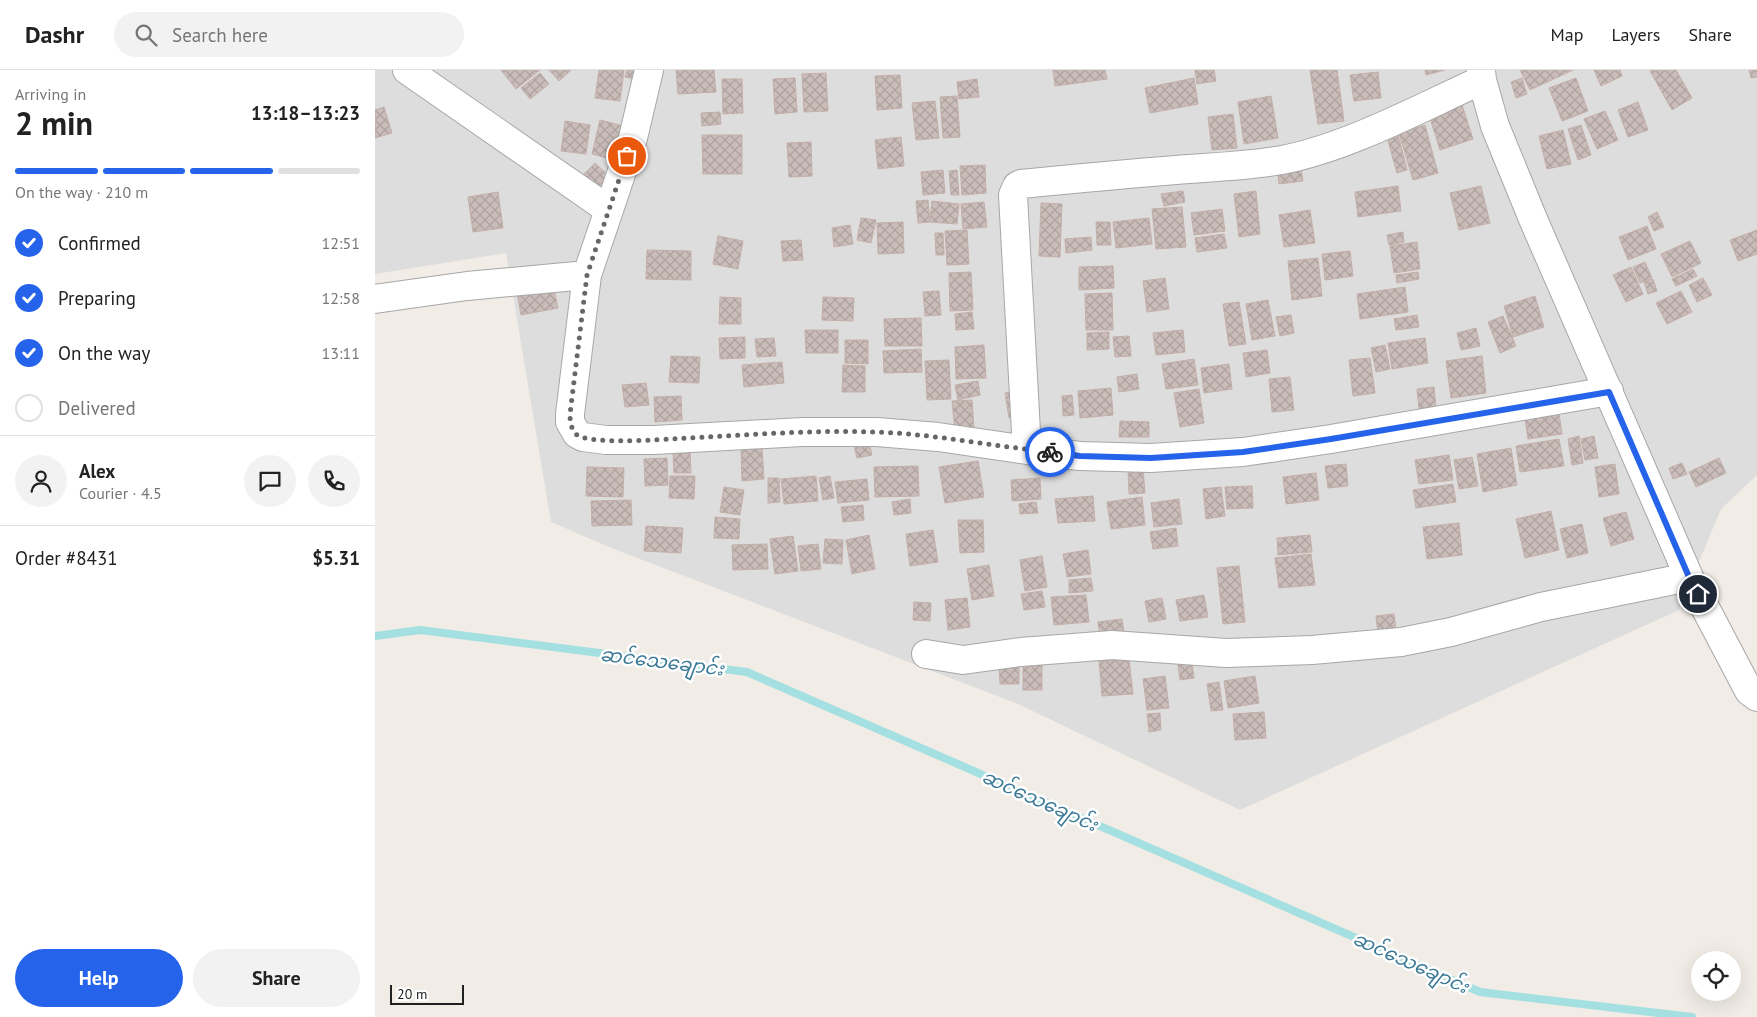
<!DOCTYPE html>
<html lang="en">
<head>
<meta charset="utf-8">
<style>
  body { margin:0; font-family:"PT Sans","Noto Sans Myanmar",sans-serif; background:#f2f2f2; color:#222; height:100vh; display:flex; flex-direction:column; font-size:19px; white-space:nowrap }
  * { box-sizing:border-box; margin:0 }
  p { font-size:16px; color:#767676 }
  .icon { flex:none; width:28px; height:28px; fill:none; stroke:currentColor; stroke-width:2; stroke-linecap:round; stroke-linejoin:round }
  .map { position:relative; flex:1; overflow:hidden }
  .sheet { display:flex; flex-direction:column; background:#fff; width:375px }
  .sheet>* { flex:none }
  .buttons { position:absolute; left:1316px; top:881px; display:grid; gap:10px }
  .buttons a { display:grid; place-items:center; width:50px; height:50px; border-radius:50%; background:#fff; box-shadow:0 5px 20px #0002; font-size:25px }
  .scale { position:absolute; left:15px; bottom:12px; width:74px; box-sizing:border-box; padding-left:5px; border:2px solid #202020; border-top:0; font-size:14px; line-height:18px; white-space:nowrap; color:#202020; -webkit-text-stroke:4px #fff; paint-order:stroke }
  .pin { position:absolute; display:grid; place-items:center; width:42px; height:42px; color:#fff; margin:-21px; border:2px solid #fff; border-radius:50%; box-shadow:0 1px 5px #0007 }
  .courier { position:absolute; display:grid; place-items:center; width:50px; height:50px; margin:-25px; border:4px solid #2563eb; border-radius:50%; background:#fff; color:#222; box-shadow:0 1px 6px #0007 }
  .summary em { font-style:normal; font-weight:600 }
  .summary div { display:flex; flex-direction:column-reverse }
  .summary { display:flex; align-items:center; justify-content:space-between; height:85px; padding:0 15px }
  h1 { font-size:32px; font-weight:600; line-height:38px }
  .bar { display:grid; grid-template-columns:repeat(4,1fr); gap:8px 5px; align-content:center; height:60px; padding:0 15px }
  .bar i { height:6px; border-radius:4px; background:#e0e0e0 }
  .bar .active { background:#2563eb }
  .bar p { grid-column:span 4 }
  .line { display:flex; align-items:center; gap:12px; padding:0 15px; border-top:1px solid #e0e0e0 }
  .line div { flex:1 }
  .round { display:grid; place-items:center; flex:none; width:52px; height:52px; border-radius:26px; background:#f2f2f2 }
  ol { padding:0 15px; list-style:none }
  li { display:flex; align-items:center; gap:15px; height:55px }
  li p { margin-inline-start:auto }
  li .icon { padding:5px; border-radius:50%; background:#2563eb; color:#fff; stroke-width:4 }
  li:last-child { color:#767676 }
  li i { width:28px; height:28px; border:2px solid #e0e0e0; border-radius:50% }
  .action { display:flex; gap:10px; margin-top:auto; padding:10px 15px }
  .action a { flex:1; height:58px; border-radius:30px; background:#2563eb; color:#fff; font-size:20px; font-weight:600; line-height:58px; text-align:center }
  .action a+a { background:#f2f2f2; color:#222 }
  header { display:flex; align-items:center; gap:30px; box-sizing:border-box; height:70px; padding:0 25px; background:#fff; border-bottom:1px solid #e0e0e0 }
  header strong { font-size:24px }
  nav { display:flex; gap:28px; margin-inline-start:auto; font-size:18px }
  .search { width:350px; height:45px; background:#f2f2f2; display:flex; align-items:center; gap:12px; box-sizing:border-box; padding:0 18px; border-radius:28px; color:#767676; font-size:19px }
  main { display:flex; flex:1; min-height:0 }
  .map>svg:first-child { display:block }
  .residential { fill:#dedddd }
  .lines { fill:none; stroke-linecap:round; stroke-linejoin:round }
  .stream { stroke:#a4dfe1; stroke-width:8 }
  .building { fill:url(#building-cross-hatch); stroke:#c4afa8 }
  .minor-casing { stroke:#a7a7a7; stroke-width:30 }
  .minor { stroke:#fff; stroke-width:28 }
  .done { stroke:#696765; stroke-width:5; stroke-dasharray:0 9 }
  .route { stroke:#2563eb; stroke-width:6 }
  .labels { text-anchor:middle; stroke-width:5; stroke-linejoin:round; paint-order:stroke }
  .water-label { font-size:19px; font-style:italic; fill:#3b7996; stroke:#fff }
</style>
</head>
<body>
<header>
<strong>Dashr</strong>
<div class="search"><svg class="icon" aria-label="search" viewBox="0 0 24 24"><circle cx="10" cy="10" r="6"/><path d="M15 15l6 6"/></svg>Search here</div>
<nav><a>Map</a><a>Layers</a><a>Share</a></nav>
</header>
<main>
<section class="sheet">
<div class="summary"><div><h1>2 min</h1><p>Arriving in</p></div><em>13:18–13:23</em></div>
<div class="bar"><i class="active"></i><i class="active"></i><i class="active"></i><i></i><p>On the way · 210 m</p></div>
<ol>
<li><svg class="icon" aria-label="check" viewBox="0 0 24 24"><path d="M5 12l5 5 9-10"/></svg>Confirmed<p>12:51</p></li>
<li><svg class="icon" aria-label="check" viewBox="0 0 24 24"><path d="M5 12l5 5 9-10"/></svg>Preparing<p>12:58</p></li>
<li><svg class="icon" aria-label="check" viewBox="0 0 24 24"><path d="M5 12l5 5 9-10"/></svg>On the way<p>13:11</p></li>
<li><i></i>Delivered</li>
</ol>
<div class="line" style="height:90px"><a class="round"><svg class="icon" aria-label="person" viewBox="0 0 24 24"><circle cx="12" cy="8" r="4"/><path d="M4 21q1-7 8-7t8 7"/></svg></a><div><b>Alex</b><p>Courier · 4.5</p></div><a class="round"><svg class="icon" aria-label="chat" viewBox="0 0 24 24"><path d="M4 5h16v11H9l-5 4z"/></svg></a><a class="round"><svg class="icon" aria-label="phone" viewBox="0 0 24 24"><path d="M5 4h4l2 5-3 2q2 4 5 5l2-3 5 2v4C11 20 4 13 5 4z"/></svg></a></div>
<div class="line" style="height:65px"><div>Order #8431</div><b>$5.31</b></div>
<div class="action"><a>Help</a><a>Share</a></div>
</section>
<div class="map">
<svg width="1382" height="947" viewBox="0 0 1382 947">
  <defs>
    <pattern id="building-cross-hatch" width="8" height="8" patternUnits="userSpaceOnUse" patternTransform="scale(1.25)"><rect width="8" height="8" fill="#cabdb9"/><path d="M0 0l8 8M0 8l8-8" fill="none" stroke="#ada29f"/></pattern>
  </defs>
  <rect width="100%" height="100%" fill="#f1ece6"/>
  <path class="residential" d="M0,0H1382V405L1346,439L1304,540L865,740L643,634L239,479L176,452L131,183L0,204Z"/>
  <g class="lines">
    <path class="stream" d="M0,566L45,560L372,602L1105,922L1317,947"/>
  </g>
  <path class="building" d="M126,0H165L141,19Z
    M174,0H196L184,11Z
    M224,0H249L245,31L220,28Z
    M252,0H270L267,11L250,7Z
    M301,0H339L341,22L303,24Z
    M678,0H730L732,9L680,16Z
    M820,0H839L841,11L822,14Z
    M935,0H962L969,51L943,54Z
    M1050,0H1070L1051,5Z
    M1145,0H1198L1155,20Z
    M1219,0H1245L1247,6L1226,16Z
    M1277,0H1301L1317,28L1297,40L1275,1Z
    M1374,0H1382V7L1376,8Z
    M1003,2L1006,28L979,31L975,5Z
    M165,3L174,14L155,29L146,18Z
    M451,3L453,41L429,42L427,4Z
    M525,5L527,38L502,40L500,6Z
    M420,8L422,42L400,44L398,9Z
    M819,8L823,34L775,43L770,18Z
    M1147,8L1152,24L1141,28L1136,12Z
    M1201,8L1213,41L1187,51L1174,18Z
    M347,9H367L368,43L348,44Z
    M602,9L604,27L584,29L582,12Z
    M582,26L585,67L568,68L565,27Z
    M896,26L903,68L869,74L863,32Z
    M560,31L564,68L541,70L537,33Z
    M1263,32L1273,60L1253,67L1243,40Z
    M1087,35L1098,69L1065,80L1054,45Z
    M9,37L17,63L0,68V40Z
    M1230,41L1243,70L1222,79L1209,49Z
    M345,42L346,54L327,56L326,43Z
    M858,44L862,78L837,80L833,47Z
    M225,50L252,57L244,91L217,84Z
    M190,51L215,55L211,84L186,81Z
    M1050,55L1063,103L1038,110L1024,63Z
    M1206,55L1216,85L1203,90L1193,59Z
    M1188,60L1196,94L1172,99L1164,66Z
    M1023,64L1032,100L1022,103L1012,67Z
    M327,65H367V104H328Z
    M526,67L529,96L503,99L500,70Z
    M436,72L437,106L414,107L412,73Z
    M220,93L234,106L217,124L203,110Z
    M925,93L928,111L904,114L902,96Z
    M610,95L611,123L587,125L585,96Z
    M568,100L570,123L548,125L546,102Z
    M582,100L584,125H576L574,101Z
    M1023,116L1026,141L983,147L980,122Z
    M1106,116L1115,153L1084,160L1075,123Z
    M808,121L810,132L789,136L786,124Z
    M881,121L885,164L864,167L859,124Z
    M123,122L128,158L98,162L93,127Z
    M553,130L555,152L543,153L541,131Z
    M557,131L584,134L582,154L555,152Z
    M609,132L612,157L588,159L586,134Z
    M666,133L687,134L685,187L664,186Z
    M807,137L811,177L781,179L777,139Z
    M847,139L850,161L819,165L816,143Z
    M935,140L940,173L909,177L904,145Z
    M1282,142L1289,157L1279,161L1273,147Z
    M486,148L501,150L496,173L482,170Z
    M774,148L777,174L741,178L738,152Z
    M528,152L529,183L503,184L502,153Z
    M721,152H735L736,175H722Z
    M475,155L478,174L459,177L457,158Z
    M1272,156L1281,179L1253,190L1244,167Z
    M592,160L594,194L572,195L570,161Z
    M1382,160V184L1363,191L1355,170Z
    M1028,162L1029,172L1014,175L1012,165Z
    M560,163H568L569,185H561Z
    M849,164L852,178L822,182L820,168Z
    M343,166L368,171L363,199L338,194Z
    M716,167L717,180L691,183L690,169Z
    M426,170L428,190L408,191L406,171Z
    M1315,171L1326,193L1297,207L1286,184Z
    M1042,172L1045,199L1019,203L1015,176Z
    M272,180L316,181V210L271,209Z
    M975,181L978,206L950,210L947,184Z
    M943,188L947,226L917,230L913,191Z
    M1270,192L1277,208L1265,213L1258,197Z
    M738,196L739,218L704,220V197Z
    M1256,197L1268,224L1251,232L1238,205Z
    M1318,199L1322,206L1301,216L1297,209Z
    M596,202L598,240L575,241L574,203Z
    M1043,202L1044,209L1022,213L1021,205Z
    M790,208L794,239L772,242L768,211Z
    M1328,208L1337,225L1322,232L1314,215Z
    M1278,209L1282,221L1273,224L1269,212Z
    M178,215L183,238L146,245L142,222Z
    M1030,217L1033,242L985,249L982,224Z
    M564,221L566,245L550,246L548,222Z
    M1306,221L1317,242L1292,254L1281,233Z
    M737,223L738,260H711L710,224Z
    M1160,226L1169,257L1138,267L1129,236Z
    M345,227L366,228V254H344Z
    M448,227L479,228L478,251L447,250Z
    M893,230L900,266L877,270L871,234Z
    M864,232L871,274L854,276L848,234Z
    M597,242L599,259L581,260L580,244Z
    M916,245L919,263L905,266L901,247Z
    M1042,245L1044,257L1021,260L1019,249Z
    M1128,246L1141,276L1125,283L1113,252Z
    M546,248L547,276H510L509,249Z
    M1101,258L1105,276L1086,280L1082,263Z
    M430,260H463V283H431Z
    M808,260L810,282L781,285L778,263Z
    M734,262V279L712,280V263Z
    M754,266L756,286L740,287L738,267Z
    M370,267V288L345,289L344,268Z
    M399,268L401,286L382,287L380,269Z
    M1050,268L1053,293L1017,299L1013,273Z
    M470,270H493V294L470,293Z
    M609,275L611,308L581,309L580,277Z
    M1010,275L1015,299L1001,302L996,278Z
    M546,279L547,302L509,303L508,281Z
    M892,280L895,303L871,307L868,283Z
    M296,286L325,287L324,313L294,312Z
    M1107,286L1111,323L1076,328L1071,291Z
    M995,288L1000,323L978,326L974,290Z
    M819,289L823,315L791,319L787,294Z
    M574,290L576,329L552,330L550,291Z
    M407,292L409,313L369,317L367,295Z
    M854,294L857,319L829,323L826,298Z
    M468,295L490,296V322H467Z
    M762,304L764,319L744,322L742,307Z
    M915,307L919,340L897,342L894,309Z
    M603,311L605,325L583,330L580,315Z
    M271,313L274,335L250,337L247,315Z
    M1059,317L1061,337L1044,339L1042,319Z
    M736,318L738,345L705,348L703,321Z
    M824,319L829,353L805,357L799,323Z
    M645,320L649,345L634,348L630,323Z
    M697,325L699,345L688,346L687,326Z
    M306,326L307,350L280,352L279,327Z
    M597,330L599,359L580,361L577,331Z
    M1184,343L1187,364L1153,369L1150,349Z
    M745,351L774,352V367H744Z
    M1204,366L1208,393L1197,395L1193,369Z
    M1219,366L1223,388L1210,390L1206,369Z
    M493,368L497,385L482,388L478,371Z
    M1184,369L1189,396L1145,402L1141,376Z
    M387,378L389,409L367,411L366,379Z
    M1136,378L1142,415L1108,422L1102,384Z
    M298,383H315L316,403H299Z
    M1074,385L1078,410L1044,414L1040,390Z
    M1097,387L1103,416L1084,419L1079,390Z
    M292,388L293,415L270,416L269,389Z
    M1344,388L1351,403L1321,417L1314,402Z
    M603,391L609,427L570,433L564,397Z
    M1307,393L1312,404L1298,409L1294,398Z
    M971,394L973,416L953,418L950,396Z
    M1240,394L1244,424L1224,427L1220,397Z
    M543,396L544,426L500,427L499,397Z
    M212,397L249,398L248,427L211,426Z
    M753,398H768L770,423L754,424Z
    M941,403L944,430L911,434L908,407Z
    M295,406H320L319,429L294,428Z
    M441,406L443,431L409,434L406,409Z
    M455,406L459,428L448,430L444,408Z
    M393,408H404L405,432L393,433Z
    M665,408L666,429L637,431L636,410Z
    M492,409L494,430L463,433L460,412Z
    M1078,414L1081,432L1041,438L1038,420Z
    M877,416L878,438L852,439L850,417Z
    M349,417L369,420L365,445L345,442Z
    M846,417L850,446L831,449L828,419Z
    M718,426L720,451L683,453L680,429Z
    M767,427L770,455L736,459L732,432Z
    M535,429L536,443L519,445L517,432Z
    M804,429L807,454L779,457L776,433Z
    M256,430L257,455L217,456L216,431Z
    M661,432L663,443L645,444L644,434Z
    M488,435L489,450L468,452L466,437Z
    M1176,441L1184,480L1150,488L1141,449Z
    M1251,442L1259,469L1236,476L1228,448Z
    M340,447L365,449L364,469L339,468Z
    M583,450H608L609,482L585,483Z
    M1084,453L1087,485L1052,489L1048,457Z
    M1207,454L1213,483L1192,488L1185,459Z
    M271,456L308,458L306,483L269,481Z
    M801,458L803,476L778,479L775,462Z
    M558,460L563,492L535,496L531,464Z
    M494,465L500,499L477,504L471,470Z
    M935,465L937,482L903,485L902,468Z
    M418,466L423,501L400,504L395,469Z
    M450,469L468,470L467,494L448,493Z
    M392,474L393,499L358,500L357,475Z
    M443,474L446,499L426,501L423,476Z
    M713,480L716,504L692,507L688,484Z
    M936,484L940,515L904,518L900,488Z
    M667,486L672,517L650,521L645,490Z
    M614,495L619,526L597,530L592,499Z
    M864,496L870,552L848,554L842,498Z
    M716,508L718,521L694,523V510Z
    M667,521L670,537L649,540L646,524Z
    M711,525L714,552L679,555L676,527Z
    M829,525L833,547L805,551L801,530Z
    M592,528L595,557L573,560L570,530Z
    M787,528L791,549L774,552L770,531Z
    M539,532L556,533L555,551L538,550Z
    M1019,544L1021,561L1003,563L1001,546Z
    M747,549L750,571L726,574L723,552Z
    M754,589L758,624L727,626L724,591Z
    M624,593H644V614H625Z
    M648,593H667V620H648Z
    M817,593L819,608L805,610L803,595Z
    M790,606L794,638L772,640L768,609Z
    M880,606L884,633L853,638L849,611Z
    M844,612L848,640L836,641L832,614Z
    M889,642L891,668L860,670L858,644Z
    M785,643L786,660L774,662L772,644Z"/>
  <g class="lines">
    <defs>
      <path id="minor" d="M1106,0L1107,10L1120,56L1158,149L1314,507L1374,621L1382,627
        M234,140L258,68L274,0
        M212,205L195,344V352L202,364L208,367L231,370H279L427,362H502L563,367L652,380L705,386L776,388L868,382L956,369L1234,321
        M0,229L92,216L212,205L234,140L32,0
        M652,380L638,125L642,116L646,114C697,109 749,104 801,100C836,97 872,96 907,90C974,77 1045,38 1107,10
        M551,584L588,590L646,582L737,575L851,583L937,580L1026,572L1076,562L1166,537L1314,507"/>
    </defs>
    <use href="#minor" class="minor-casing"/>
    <use href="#minor" class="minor"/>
  </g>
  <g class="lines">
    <path class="done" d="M252,86L212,205L195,344C195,351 196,360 202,365C216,376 309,368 330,367C387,364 444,360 501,362C559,364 617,376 675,382"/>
    <path class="route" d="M675,382L705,386L776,388L868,382L956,369L1234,322L1314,507L1323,524"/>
  </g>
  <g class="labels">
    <g class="water-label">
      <text transform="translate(287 591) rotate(7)" y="7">ဆင်သေချောင်း</text>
      <text transform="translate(665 730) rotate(24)" y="7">ဆင်သေချောင်း</text>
      <text transform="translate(1036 892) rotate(24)" y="7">ဆင်သေချောင်း</text>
    </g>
  </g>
</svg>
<div class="buttons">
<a><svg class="icon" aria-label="locate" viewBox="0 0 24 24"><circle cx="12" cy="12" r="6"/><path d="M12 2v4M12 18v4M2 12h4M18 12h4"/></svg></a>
</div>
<div class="scale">20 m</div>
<div class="pin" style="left:252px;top:86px;background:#ea580c"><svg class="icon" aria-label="bag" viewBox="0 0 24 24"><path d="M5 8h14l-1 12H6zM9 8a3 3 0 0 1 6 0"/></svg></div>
<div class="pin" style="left:1323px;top:524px;background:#1f2937"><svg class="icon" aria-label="home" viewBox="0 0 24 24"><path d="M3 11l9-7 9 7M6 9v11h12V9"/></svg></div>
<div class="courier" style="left:675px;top:382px"><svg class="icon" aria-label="bike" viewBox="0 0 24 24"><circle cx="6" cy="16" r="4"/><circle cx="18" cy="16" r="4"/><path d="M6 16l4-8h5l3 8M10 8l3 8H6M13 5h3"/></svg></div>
</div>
</main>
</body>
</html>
